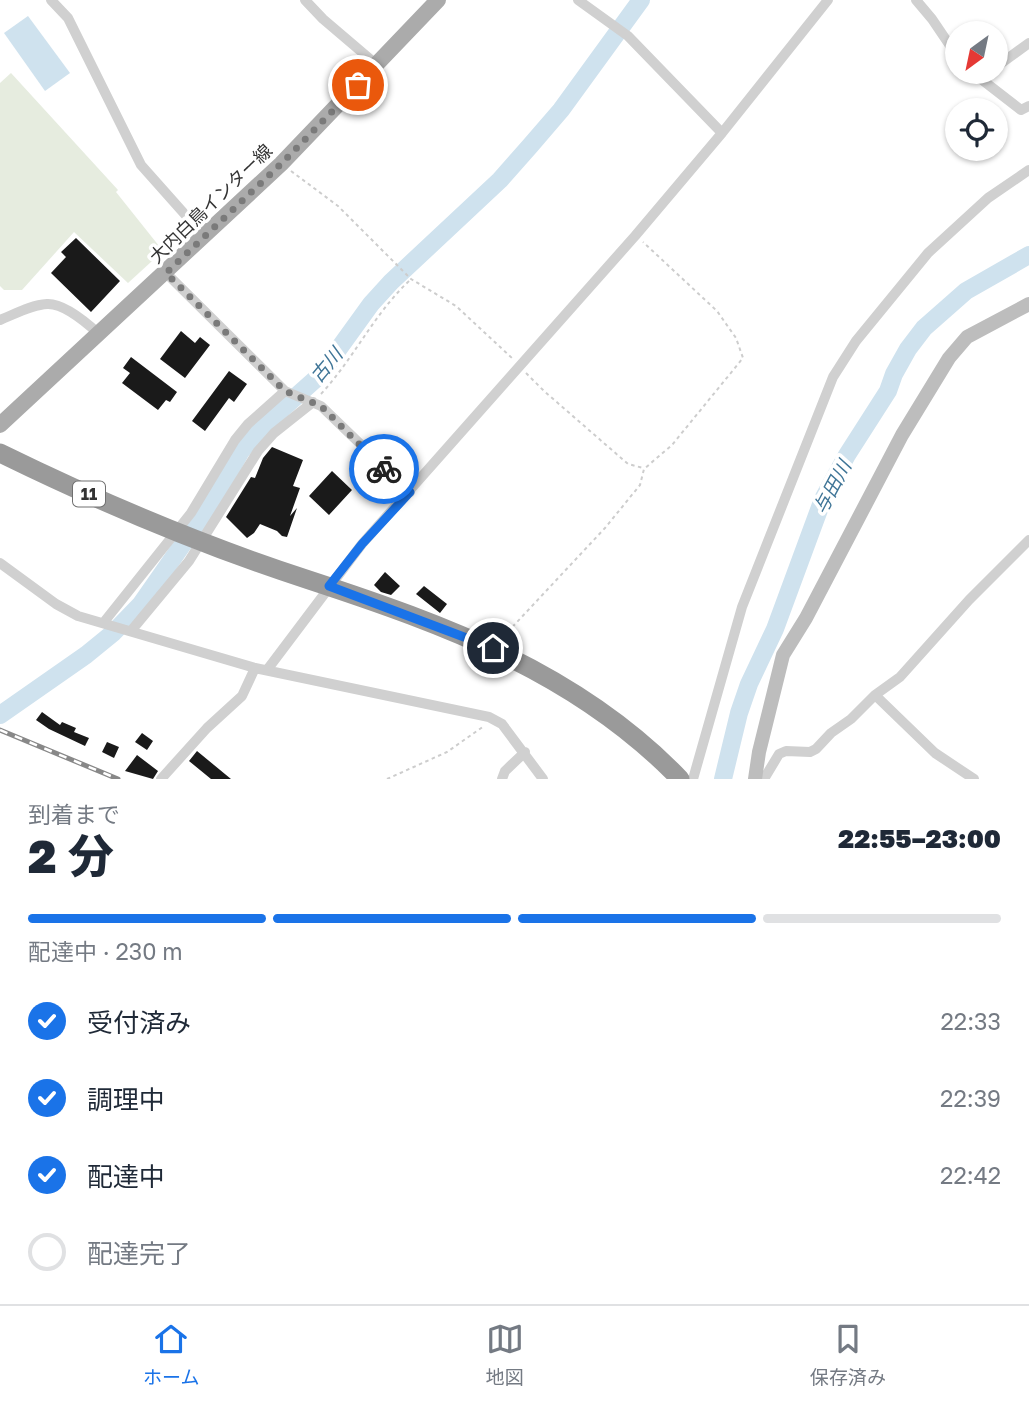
<!DOCTYPE html>
<html lang="ja">
<head>
<meta charset="utf-8">
<style>
  body { margin:0; font-family:"Golos Text","Noto Sans JP",sans-serif; background:#f6f6f7; color:#1f2937; height:100vh; display:flex; flex-direction:column; font-size:26px; white-space:nowrap }
  * { box-sizing:border-box; margin:0 }
  p { font-size:23px; color:#747a83 }
  .icon { flex:none; width:38px; height:38px; fill:none; stroke:currentColor; stroke-width:2; stroke-linecap:round; stroke-linejoin:round }
  .map { position:relative; height:779px; overflow:hidden }
  .side { display:flex; flex-direction:column; background:#fff; flex:1 }
  .side>* { flex:none }
  .needle { width:46px; rotate:213deg }
  .controls { position:absolute; left:945px; top:21px; display:grid; gap:14px }
  .controls a { display:grid; place-items:center; width:63px; height:63px; border-radius:50%; background:#fff; box-shadow:0 2px 5px #0004; font-size:35px }
  .pin { position:absolute; display:grid; place-items:center; width:60px; height:60px; color:#fff; margin:-30px; border:4px solid #fff; border-radius:50%; box-shadow:0 2px 7px #0007 }
  .courier { position:absolute; display:grid; place-items:center; width:70px; height:70px; margin:-35px; border:5px solid #1a73e8; border-radius:50%; background:#fff; color:#222; box-shadow:0 2px 9px #0007 }
  .summary em { font-style:normal; font-weight:800 }
  .summary div { display:flex; flex-direction:column-reverse }
  .summary { display:flex; align-items:center; justify-content:space-between; height:119px; padding:0 28px }
  h1 { font-size:46px; font-weight:800; line-height:52px }
  .bar { display:grid; grid-template-columns:repeat(4,1fr); gap:10px 7px; align-content:center; height:84px; padding:0 28px }
  .bar i { height:9px; border-radius:5px; background:#e0e1e3 }
  .bar .selected { background:#1a73e8 }
  .bar p { grid-column:span 4 }
  ol { padding:0 28px; list-style:none }
  li { display:flex; align-items:center; gap:21px; height:77px }
  li p { margin-inline-start:auto }
  li .icon { padding:7px; border-radius:50%; background:#1a73e8; color:#fff; stroke-width:4 }
  li:last-child { color:#747a83 }
  li i { width:38px; height:38px; border:4px solid #e0e1e3; border-radius:50% }
  .tabs { display:flex; justify-content:space-around; align-items:center; height:98px; border-top:2px solid #e0e1e3; background:#fff; font-size:19px; color:#747a83 }
  .tabs a { display:grid; justify-items:center; gap:4px }
  .tabs .selected { color:#1a73e8 }
  .map>svg:first-child { display:block }
  .green { fill:#e6ecdf }
  .water { fill:#cfe2ee }
  .lines { fill:none; stroke-linecap:round; stroke-linejoin:round }
  .river { stroke:#cfe2ee; stroke-width:18 }
  .building { fill:#1a1a1a }
  .path { stroke:#cdcdcd; stroke-width:2; stroke-dasharray:3.5 3.5; stroke-linecap:butt }
  .street { stroke:#d0d0d0; stroke-width:10 }
  .secondary { stroke:#bdbdbd; stroke-width:14 }
  .primary { stroke:#ababab; stroke-width:16 }
  .highway { stroke:#9a9a9a; stroke-width:19 }
  .rail-casing { stroke:#888; stroke-width:5 }
  .rail { stroke:#fff; stroke-width:2.5; stroke-dasharray:8; stroke-linecap:butt }
  .done { stroke:#7a7a7a; stroke-width:7; stroke-dasharray:0 12.6 }
  .route { stroke:#1a73e8; stroke-width:9 }
  .labels { text-anchor:middle; stroke-width:7; stroke-linejoin:round; paint-order:stroke }
  .shield { fill:#fff; stroke:#707070; stroke-width:2 }
  .shield-label { font-size:16px; font-weight:bold; fill:#333 }
  .street-label { font-size:18px; fill:#333; stroke:#fff }
  .water-label { font-size:19px; font-style:italic; fill:#3f7597; stroke:#fff }
</style>
</head>
<body>
<div class="map">
<svg width="1029" height="779" viewBox="0 0 1029 779">
  <rect width="100%" height="100%" fill="#fff"/>
  <path class="green" d="M11,73L118,190L116,192L163,251L128,283L74,232L22,290H4L0,286V83Z"/>
  <path class="water" d="M28,16L70,73L45,91L4,33Z"/>
  <g class="lines">
    <path class="river" d="M0,715L86,655L113,633L141,604L215,498L241,451L263,426L319,376L371,304L391,282L500,180L530,146L561,110L641,0
      M723,779L739,713L749,684L775,629L823,499L847,455L888,391L894,374L908,349L924,328L966,291L1029,255"/>
  </g>
  <path class="building" d="M76,238L120,281L91,312L51,273L66,257L61,252Z
    M181,331L195,343L200,337L210,345L185,378L160,359Z
    M131,357L177,392L170,402L166,400L158,410L122,383L130,373L123,368Z
    M229,371L247,384L234,402L229,398L205,431L192,421Z
    M272,447L303,460L293,486L300,488L290,516L297,508L287,537L282,536L277,531L260,524L254,533L247,538L226,517L251,477L255,478L263,458Z
    M332,471L352,490L329,515L309,496Z
    M385,572L400,586L391,595L381,592L374,585Z
    M424,586L447,604L440,613L416,594Z
    M42,712L60,725L62,722L76,728L74,732L89,738L85,746L49,729L36,720Z
    M142,733L153,741L147,750L135,742Z
    M107,742L119,747L114,758L102,752Z
    M197,751L231,779H211L189,761Z
    M137,755L158,771L153,779L125,771Z"/>
  <g class="lines">
    <path class="path" d="M291,171L338,206L411,279L456,306L513,359
      M526,373L544,391L628,464L643,468
      M321,394C355,357 373,315 410,280
      M503,637L605,528L640,485L644,469L672,445L743,358L736,338L717,311L643,242
      M387,779L447,752L484,726"/>
    <path class="street" d="M51,0L68,18L141,165L205,237
      M305,0L323,19L377,65
      M578,0L628,36L722,133
      M916,0L932,19L957,56
      M996,67L1029,43
      M972,72L1021,110L1029,106
      M166,273L285,391L321,406L410,492
      M0,320C15,314 31,305 47,304C64,303 87,323 99,334
      M0,563L56,604L78,616L255,668L489,717L502,724L543,779
      M104,622L191,513L235,440L248,424L285,391
      M131,631L189,561L258,451L274,433L313,402
      M267,670L362,544L635,236L722,133L828,0
      M875,695L935,753L974,779
      M161,779L207,728L242,696L255,668
      M502,779L505,771L525,752
      M693,779L742,607L833,377L856,341L928,253L988,198L1029,170
      M764,779L779,754L786,751L810,752L816,749L831,733L851,719L875,695L900,677L969,600L1029,540"/>
    <path class="secondary" d="M755,779L759,752L783,655L806,618L902,435L949,358L967,337L1029,304"/>
    <path class="primary" d="M0,425L281,164L438,0"/>
    <path class="highway" d="M0,453C100,502 204,546 309,580C446,625 578,673 680,779"/>
    <defs>
      <path id="rail" d="M0,730L118,779"/>
    </defs>
    <use href="#rail" class="rail-casing"/>
    <use href="#rail" class="rail"/>
  </g>
  <g class="lines">
    <path class="done" d="M358,85L281,164L166,273L285,391L321,406L384,469"/>
    <path class="route" d="M384,469L410,492L362,544L329,586L493,648"/>
  </g>
  <g class="labels">
    <rect class="shield" x="73" y="481.5" width="32" height="25" rx="5"/>
    <g class="shield-label">
      <text x="89" y="500">11</text>
    </g>
    <g class="street-label">
      <text transform="translate(211 204) rotate(-44)" y="6">大内白鳥インター線</text>
    </g>
    <g class="water-label">
      <text transform="translate(326 365) rotate(-50)" y="7">古川</text>
      <text transform="translate(832 487) rotate(-62)" y="7">与田川</text>
    </g>
  </g>
</svg>
<div class="controls">
<a><svg class="needle" viewBox="-14 -14 28 28"><path d="M0-13l5 13h-10z" fill="#e53935"/><path d="M0 13l5-13h-10z" fill="#747a83"/></svg></a>
<a><svg class="icon" aria-label="locate" viewBox="0 0 24 24"><circle cx="12" cy="12" r="6"/><path d="M12 2v4M12 18v4M2 12h4M18 12h4"/></svg></a>
</div>
<div class="pin" style="left:358px;top:85px;background:#ea580c"><svg class="icon" aria-label="bag" viewBox="0 0 24 24"><path d="M5 8h14l-1 12H6zM9 8a3 3 0 0 1 6 0"/></svg></div>
<div class="pin" style="left:493px;top:648px;background:#1f2937"><svg class="icon" aria-label="home" viewBox="0 0 24 24"><path d="M3 11l9-7 9 7M6 9v11h12V9"/></svg></div>
<div class="courier" style="left:384px;top:469px"><svg class="icon" aria-label="bike" viewBox="0 0 24 24"><circle cx="6" cy="16" r="4"/><circle cx="18" cy="16" r="4"/><path d="M6 16l4-8h5l3 8M10 8l3 8H6M13 5h3"/></svg></div>
</div>
<section class="side">
<div class="summary"><div><h1>2 分</h1><p>到着まで</p></div><em>22:55–23:00</em></div>
<div class="bar"><i class="selected"></i><i class="selected"></i><i class="selected"></i><i></i><p>配達中 · 230 m</p></div>
<ol>
<li><svg class="icon" aria-label="check" viewBox="0 0 24 24"><path d="M5 12l5 5 9-10"/></svg>受付済み<p>22:33</p></li>
<li><svg class="icon" aria-label="check" viewBox="0 0 24 24"><path d="M5 12l5 5 9-10"/></svg>調理中<p>22:39</p></li>
<li><svg class="icon" aria-label="check" viewBox="0 0 24 24"><path d="M5 12l5 5 9-10"/></svg>配達中<p>22:42</p></li>
<li><i></i>配達完了</li>
</ol>
</section>
<nav class="tabs">
<a class="selected"><svg class="icon" aria-label="home" viewBox="0 0 24 24"><path d="M3 11l9-7 9 7M6 9v11h12V9"/></svg>ホーム</a>
<a><svg class="icon" aria-label="map" viewBox="0 0 24 24"><path d="M3 6l6-2 6 2 6-2v14l-6 2-6-2-6 2zM9 4v14M15 6v14"/></svg>地図</a>
<a><svg class="icon" aria-label="saved" viewBox="0 0 24 24"><path d="M7 4h10v16l-5-4-5 4z"/></svg>保存済み</a>
</nav>
</body>
</html>
